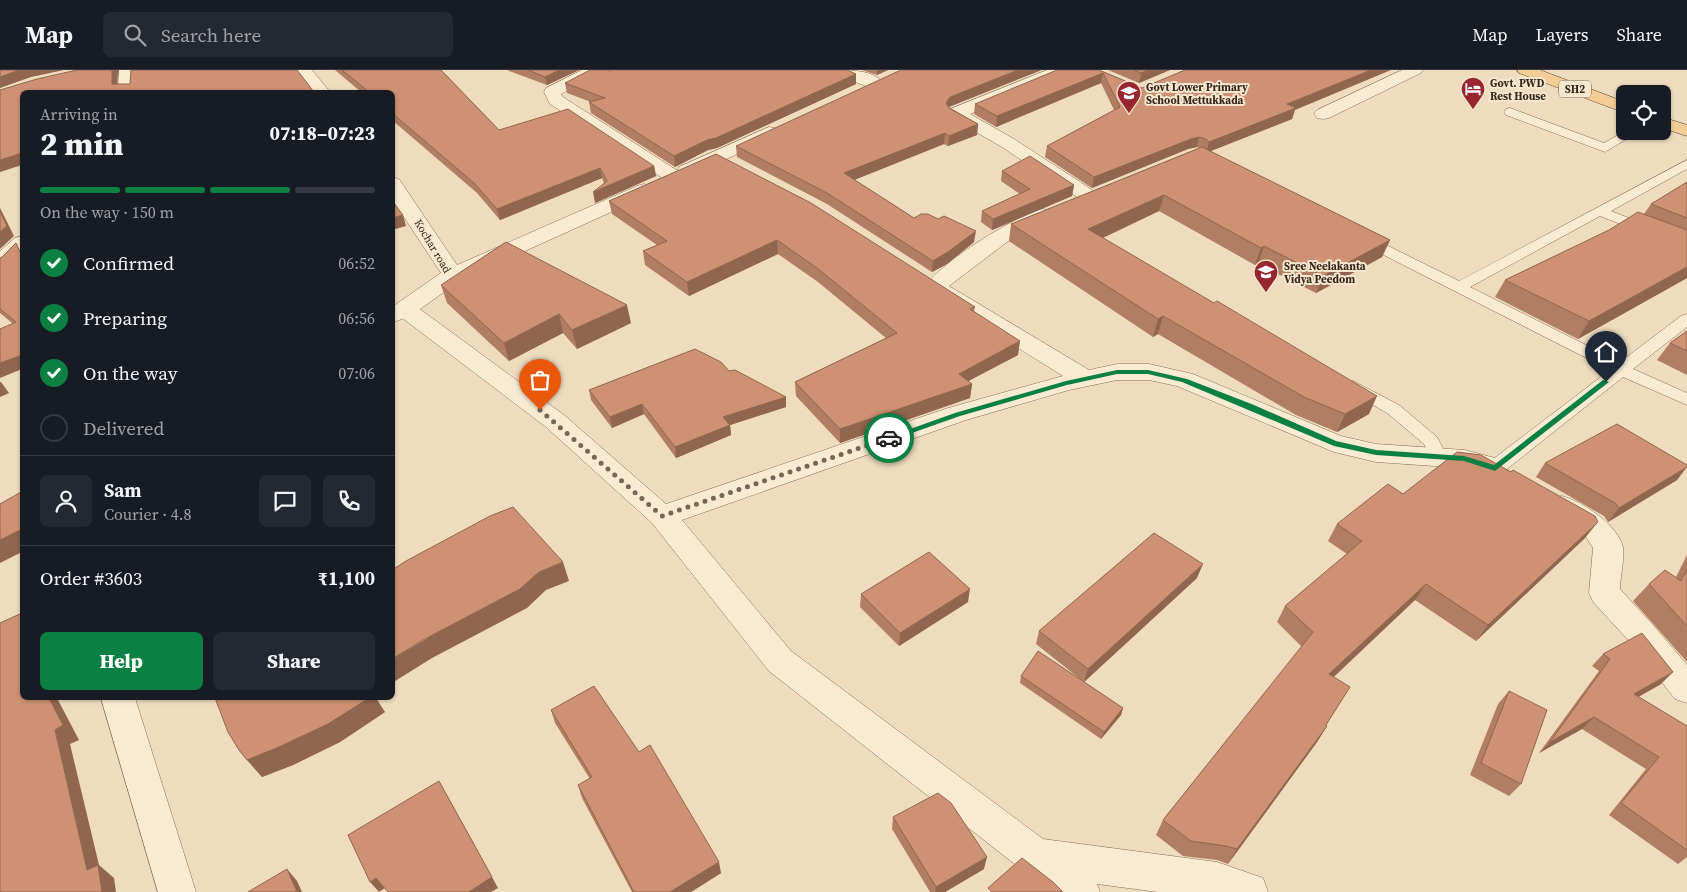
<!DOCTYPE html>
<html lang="en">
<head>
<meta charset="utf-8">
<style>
  body { margin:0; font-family:"Source Serif 4",serif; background:#242831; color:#f1f3f6; height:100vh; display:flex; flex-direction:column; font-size:19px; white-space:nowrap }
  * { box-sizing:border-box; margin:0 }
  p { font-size:16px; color:#9ea1a6 }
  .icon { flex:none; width:28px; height:28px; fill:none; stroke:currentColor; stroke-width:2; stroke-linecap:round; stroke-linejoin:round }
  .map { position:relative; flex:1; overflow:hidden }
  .drawer { position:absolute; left:20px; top:20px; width:375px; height:610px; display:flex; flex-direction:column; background:#171b24; border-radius:8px; box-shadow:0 1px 4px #0004 }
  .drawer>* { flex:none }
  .buttons { position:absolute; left:1616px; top:15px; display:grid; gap:10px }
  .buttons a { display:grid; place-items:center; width:55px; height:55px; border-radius:8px; background:#171b24; box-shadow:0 1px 4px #0004; font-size:25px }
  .pin { position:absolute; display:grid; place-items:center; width:42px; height:42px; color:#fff; margin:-51px -21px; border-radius:50% 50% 50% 0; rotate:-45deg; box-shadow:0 0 5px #0007 }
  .pin .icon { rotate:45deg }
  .courier { position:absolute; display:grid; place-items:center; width:50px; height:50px; margin:-25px; border:4px solid #0b8043; border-radius:50%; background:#fff; color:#222; box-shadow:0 1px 6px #0007 }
  .summary em { font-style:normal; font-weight:800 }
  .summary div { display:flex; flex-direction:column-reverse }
  .summary { display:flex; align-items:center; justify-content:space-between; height:85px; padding:0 20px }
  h1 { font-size:32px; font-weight:800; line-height:38px }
  .bar { display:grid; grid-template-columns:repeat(4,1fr); gap:8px 5px; align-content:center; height:60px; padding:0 20px }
  .bar i { height:6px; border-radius:4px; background:#363941 }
  .bar .active { background:#0b8043 }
  .bar p { grid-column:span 4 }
  .line { display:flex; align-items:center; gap:12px; padding:0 20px; border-top:1px solid #363941 }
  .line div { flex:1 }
  .round { display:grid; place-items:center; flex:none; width:52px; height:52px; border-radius:8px; background:#242831 }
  ol { padding:0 20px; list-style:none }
  li { display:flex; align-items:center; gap:15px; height:55px }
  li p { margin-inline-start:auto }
  li .icon { padding:5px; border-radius:50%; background:#0b8043; color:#fff; stroke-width:4 }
  li:last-child { color:#9ea1a6 }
  li i { width:28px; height:28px; border:2px solid #363941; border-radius:50% }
  .cta { display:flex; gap:10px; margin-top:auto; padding:10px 20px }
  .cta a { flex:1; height:58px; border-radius:8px; background:#0b8043; color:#fff; font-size:20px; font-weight:800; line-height:58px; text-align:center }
  .cta a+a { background:#242831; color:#f1f3f6 }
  header { display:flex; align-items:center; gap:30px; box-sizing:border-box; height:70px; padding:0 25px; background:#171b24; border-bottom:1px solid #363941 }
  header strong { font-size:24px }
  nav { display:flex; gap:28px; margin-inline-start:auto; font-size:18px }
  .search { width:350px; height:45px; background:#242831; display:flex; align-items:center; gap:12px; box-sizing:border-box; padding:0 18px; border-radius:8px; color:#9ea1a6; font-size:19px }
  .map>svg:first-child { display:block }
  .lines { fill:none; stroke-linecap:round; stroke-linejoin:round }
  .service-casing { stroke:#876c57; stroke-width:1 }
  .minor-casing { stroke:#876c57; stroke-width:1 }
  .tertiary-casing { stroke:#876c57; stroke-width:1 }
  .primary-casing { stroke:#553b2b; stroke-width:1 }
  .service { fill:#f9ead2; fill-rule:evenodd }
  .minor { fill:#f9ead2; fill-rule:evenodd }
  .tertiary { fill:#f9ead2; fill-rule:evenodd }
  .primary { fill:#f3cd95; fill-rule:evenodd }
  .wall { fill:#b17d63 }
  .shaded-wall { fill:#906650 }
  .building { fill:#ce9173; stroke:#906650 }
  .route { fill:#0b8043 }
  .done { stroke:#765; stroke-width:5; stroke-dasharray:0 9 }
  .labels { text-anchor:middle; stroke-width:4; stroke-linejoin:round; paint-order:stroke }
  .far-poi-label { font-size:11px; font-weight:bold; fill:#36261c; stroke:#f6e7ce; text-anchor:start }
  .shield { fill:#f6e7ce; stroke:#706051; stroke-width:1 }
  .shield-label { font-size:11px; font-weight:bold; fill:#36261c }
  .far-street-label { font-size:11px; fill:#36261c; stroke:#f6e7ce }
</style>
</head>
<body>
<header>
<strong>Map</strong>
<div class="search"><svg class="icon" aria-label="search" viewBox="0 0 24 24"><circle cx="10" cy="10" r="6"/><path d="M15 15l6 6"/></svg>Search here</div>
<nav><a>Map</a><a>Layers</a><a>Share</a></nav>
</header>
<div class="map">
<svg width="1687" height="822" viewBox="0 0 1687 822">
  <rect width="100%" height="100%" fill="#efdcbf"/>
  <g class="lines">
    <defs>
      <path id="service" d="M1510,38L1604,73L1625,61H1640L1605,82L1506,45L1504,42L1506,39Z
        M1687,90V99L1611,141L1687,171V180L1600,146L1470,217L1620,292L1681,246L1687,244V257L1633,299L1687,323V335L1623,307L1502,403L1495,404L1488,403L1486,398L1488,393L1610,300L1358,172L1356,169L1358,166H1368L1459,211Z
        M1353,311L1399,335L1437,367L1448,388L1445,392L1439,394L1433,392L1424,374L1387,343L1347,320L1345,316L1347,312Z"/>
      <path id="minor" d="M119,0H135L134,22H118Z
        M582,0H605C603,3 569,19 561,24L563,27L681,103L684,107L681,111L674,113L667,111L550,34L544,22L546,18Z
        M835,0C850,0 874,0 883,13L881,17C867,20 850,9 837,3Z
        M1047,0H1069L1067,3L970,44L1014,69L1097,123L1100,127L1097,131L1090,133L1083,131L1002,77L950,47L947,43L950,39Z
        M1402,0H1423L1421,3L1329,48L1323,49L1317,48L1314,44L1317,40Z
        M1043,139L1050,141L1053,145L1050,149L1007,172L949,216L1089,300L1117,294H1149L1193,304L1341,366L1376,374L1465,380L1495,388L1499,395L1495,402L1485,404L1464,398L1376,392L1334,382L1177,316L1149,310H1117L1069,320L966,350L682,450L791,581L1043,769L1217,792L1263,808L1268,822H1158L1097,814L1100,822H1050L769,601L652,453L546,357L397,244L394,239L397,234L405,232L413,234L564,345L666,434L948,338L1063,306L935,226L925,216C942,192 1014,146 1043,139Z
        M22,166V183L8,197L0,198V181L15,168Z
        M1562,426C1583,432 1617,454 1623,477C1625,487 1620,508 1620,519L1653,555L1687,595V633L1675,629L1631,573L1593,532L1589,523L1593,478L1583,462L1552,443L1548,436L1552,429Z
        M101,628H135L196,822H158Z"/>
      <path id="tertiary" d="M295,0H312L330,22H313Z
        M769,57L775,58L778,62L775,66L693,105L686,107L679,105L677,101L679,97Z
        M392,107L399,109L457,195L637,116L644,114L651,116L654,120L651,124L461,210L413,244L392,253V237L441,203L392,129Z"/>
      <path id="primary" d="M1517,0H1540L1625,32V43L1519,3Z
        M1662,47L1687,55V66L1662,58Z"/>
    </defs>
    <use href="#service" class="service-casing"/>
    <use href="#minor" class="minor-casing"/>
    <use href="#tertiary" class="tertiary-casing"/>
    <use href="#primary" class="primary-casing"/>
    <use href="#service" class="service"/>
    <use href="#minor" class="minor"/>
    <use href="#tertiary" class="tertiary"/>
    <use href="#primary" class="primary"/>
  </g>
  <path class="wall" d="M335,0H441L499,60L654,96L656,106L595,133L604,113L602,108L500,150L477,123L392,50V22H361Z
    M507,0H579L547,15Z
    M862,0H888L877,5Z
    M1099,0L1142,18L1295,40L1292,49L1210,81L1390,170L1382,187L1316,223L1258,194L1255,195L1159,141L1103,168L1369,344L1337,362L1296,345L1158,264L1153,267L1009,171L1011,154L1199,78L1197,77L1188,79L1092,118L1045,87L1047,76L1114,40L1101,13L996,57L974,44L975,34Z
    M1108,0H1170L1139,13Z
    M609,1L856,14L717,78L708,80L675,97L591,43L589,32H591L567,23L565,13Z
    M949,37L978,54L977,65L948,76L944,74L854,110L914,148L974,172L947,194L932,202L827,134L737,87L736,76Z
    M716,84L975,237L974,241L1018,285L968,311L972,314L970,328L840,373L796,326L795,312L886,268L818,212L778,184L689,226L645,195L643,181L657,175L612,144L609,131Z
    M1002,101L1074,115L1072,126L992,160L981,152L982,141L1020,124L1001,111Z
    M1687,112V208L1578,269L1495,227L1505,210L1644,144L1651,134Z
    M16,173L22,299L12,253L0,243V188L2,187Z
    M441,215L631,253L577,279L563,263L509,291L447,233Z
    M1687,261V305L1657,290L1670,273Z
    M729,301L786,327V337L730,355L731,365L676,388L644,344L612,358L591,330L589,320Z
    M1545,393L1677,410L1608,452L1604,446L1536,407Z
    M1403,424L1585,468L1476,571L1415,530L1334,607L1326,655L1327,656L1317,672L1228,794L1217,790L1183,786L1156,765L1163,750L1302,577L1277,552L1285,536L1347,484L1328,471L1337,454Z
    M1687,485V592L1633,531L1649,514L1676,507Z
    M1197,508L1084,612L1036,574L1039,561Z
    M861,524L968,532L899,576L860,537Z
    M1603,584L1661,614L1638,627L1687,656V787L1678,794L1609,745L1646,699L1582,659L1539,683L1599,601L1592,596Z
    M1021,606L1123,638L1121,645L1101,669L1020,613Z
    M1509,621L1521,714L1509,726L1470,705L1498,634Z
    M551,640L721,803L691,822H632L582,728L578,715L590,709L555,653Z
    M385,642L340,672L293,695L262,707L239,680Z
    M893,747L984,799L945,822H930L892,759Z"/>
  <path class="shaded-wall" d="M19,0H64L31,7L0,18V7Z
    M112,0H118L117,22L112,14Z
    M559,0H579L547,15L545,7Z
    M877,0H888L877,5Z
    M1018,0H1042L949,37L946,33L950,27Z
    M1148,0H1170L1139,13L1141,3Z
    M1371,0H1391L1295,40L1292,49L1206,83L1209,72L1287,34Z
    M1103,3L1101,13L996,57L997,46Z
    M856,4V14L717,78L708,80L675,97L674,86L707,70Z
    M978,54L977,65L948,76L949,66Z
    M945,63L944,74L844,114V103Z
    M1199,67L1197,77L1188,79L1092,118L1094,107L1191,69Z
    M22,83V95L0,102V90Z
    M654,96L656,106L595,133L593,122Z
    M600,98L602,108L500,150L497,139Z
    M1074,115L1072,126L992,160L993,149Z
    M1164,125L1159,141L1085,176L1088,159Z
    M0,138L14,166L0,179Z
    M403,145L406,156L392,160V148Z
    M976,161L974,172L947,194L932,202L933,191Z
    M777,170L778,184L689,226L687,212Z
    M1390,170L1382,187L1316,223L1323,206Z
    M1264,176L1258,194L1255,195L1261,178Z
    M1687,197V208L1578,269L1589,251Z
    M627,235L631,253L577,279L572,260Z
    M559,244L563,263L509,291L504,273Z
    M1163,246L1158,264L1153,267L1158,249Z
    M1020,271L1018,285L957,317L959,304Z
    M22,285V299L0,308V293Z
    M0,312H1L9,323L0,327Z
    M972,314L970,328L840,373V359Z
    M1377,326L1369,344L1337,362L1345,344Z
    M786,327V337L724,357L723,347Z
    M642,334L644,344L612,358L610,347Z
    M730,355L731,365L676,388L675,377Z
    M1687,397L1677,410L1608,452L1619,438Z
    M1598,452L1585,468L1476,571L1488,555Z
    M22,459V482L0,493V470Z
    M563,492L569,511L546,520L527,538L432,588L392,613V589L539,502Z
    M1203,494L1197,508L1084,612L1088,599Z
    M1426,514L1415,530L1319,620L1329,604Z
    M970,519L968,532L899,576L900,563Z
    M1673,602L1661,614L1622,636L1634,624Z
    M49,628H57L79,670L70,674L99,795L114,808L116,822H102L87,800L55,660Z
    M369,628H376L385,642L340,672L293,695L262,707L247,690Z
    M1123,638L1121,645L1101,669L1104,662Z
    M1594,647L1582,659L1539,683L1550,672Z
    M1327,656L1317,672L1228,794L1237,779Z
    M445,722L498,818L491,822H469Z
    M987,787L984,799L945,822H935L936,817Z
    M719,792L721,803L691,822H670Z
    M287,799L297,811L302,822H297Z
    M376,808L385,818L379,822L370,812Z"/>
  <path class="building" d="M0,0H19L0,7Z
    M77,0H112V14H130L131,0H297L314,22H22V83L0,90V20L37,9Z
    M342,0H441L499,60L568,39L654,96L593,122L607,111L600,98L497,139L474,113L392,43V22H369Z
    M528,0H559L545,7Z
    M590,0H607L609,1L611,0H847L856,4L716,68L707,70L674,86L589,32L605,28L565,13Z
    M901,0H1018L950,27L946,33L949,38L978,54L949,66L945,63L844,103L914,148L921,144H928L938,149L944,146L976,161L948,182L933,191L827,123L736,76Z
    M1057,0H1099L1142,18L1185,0H1371L1287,34L1296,38L1209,72L1206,69L1199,67L1191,69L1094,107L1047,76L1120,37L1103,3L997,46L975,34Z
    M1134,0H1148L1141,3Z
    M1202,77L1390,170L1323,206L1264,176L1261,178L1164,125L1088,159L1214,233L1217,231L1377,326L1345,344L1304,327L1163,246L1158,249L1011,154Z
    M716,84L811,133L975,237L970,239L1020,271L959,304L972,314L840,359L795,312L897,263L817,198L777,170L687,212L643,181L667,171L609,131Z
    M1030,86L1074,115L993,149L982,141L1030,119L1002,101Z
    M1687,112V148L1651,134Z
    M392,131L403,145L392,148Z
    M0,141L7,156L0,162Z
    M1638,142L1687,160V197L1589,251L1505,210L1609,160Z
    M506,172L627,235L572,260L559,244L504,273L441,215Z
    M16,173L22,186V285L0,293V259L16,252L0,239V188L2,187Z
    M1687,261V281L1670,273Z
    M695,279L721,292L729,301L735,300L786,327L723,347L730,355L675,377L642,334L610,347L589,320Z
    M1617,354L1687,395V397L1619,438L1615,433L1545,393Z
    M1457,382L1481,385L1511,402L1513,400L1595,446L1598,452L1488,555L1426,514L1329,604L1350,617L1326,655L1327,656L1237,779L1226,776L1191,771L1163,750L1313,562L1285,536L1362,471L1337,454L1388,414L1403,424Z
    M21,422L22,424V459L0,470V434Z
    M513,437L563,492L539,502L520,519L423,570L392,589V500L406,491L490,446Z
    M1154,463L1203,494L1088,599L1039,561Z
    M929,482L970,519L900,563L861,524Z
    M1687,499V556L1649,514L1665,500L1681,511Z
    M22,543V628H49L63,655L55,660L87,800L98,795L102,822H0V553Z
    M1642,563L1673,602L1634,624L1687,656V780L1621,733L1659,687L1594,647L1550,672L1610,589L1603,584Z
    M1038,581L1123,638L1104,662L1021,606Z
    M594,616L639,682L650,675L719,792L670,822H634L578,715L592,707L551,640Z
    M1509,621L1547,640L1521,714L1481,693Z
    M215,628H369L328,654L279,677L247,690L239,680L228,662Z
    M439,711L492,807L469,822H388L376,808L370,812L348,765Z
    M938,723L951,733L987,787L936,817L893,747Z
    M1022,788L1053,812L1063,822H992L988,818Z
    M287,799L297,822H248Z"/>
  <path class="route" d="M1117,300H1148L1187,309L1254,335L1336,371L1376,380L1464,386L1494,395L1603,310L1609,312L1495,401L1464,391L1376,385L1334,376L1182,312L1148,304H1117L1067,315L960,346L892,370L885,368L955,343L1066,311Z"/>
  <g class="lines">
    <path class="done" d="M540,340L662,446L889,368"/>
  </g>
  <defs>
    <symbol id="hotel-pin" viewBox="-11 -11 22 30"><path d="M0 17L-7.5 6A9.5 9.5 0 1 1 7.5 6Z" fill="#972631" stroke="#f6e7ce"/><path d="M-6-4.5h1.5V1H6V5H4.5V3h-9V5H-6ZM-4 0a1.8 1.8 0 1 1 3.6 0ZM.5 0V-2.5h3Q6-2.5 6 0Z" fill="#fff"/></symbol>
    <symbol id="school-pin" viewBox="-11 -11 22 30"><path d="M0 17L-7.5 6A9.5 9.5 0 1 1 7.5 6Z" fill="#972631" stroke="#f6e7ce"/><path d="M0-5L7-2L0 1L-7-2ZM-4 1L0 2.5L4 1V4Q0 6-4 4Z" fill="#fff"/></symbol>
  </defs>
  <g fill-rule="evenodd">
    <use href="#hotel-pin" x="1459" y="5" width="28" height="38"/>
    <use href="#school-pin" x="1115" y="9" width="28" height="38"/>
    <use href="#school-pin" x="1252" y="188" width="28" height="38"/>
  </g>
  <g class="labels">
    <g class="far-poi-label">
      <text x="1490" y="17">Govt. PWD<tspan x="1490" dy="13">Rest House</tspan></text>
      <text x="1146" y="21">Govt Lower Primary<tspan x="1146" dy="13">School Mettukkada</tspan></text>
      <text x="1284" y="200">Sree Neelakanta<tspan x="1284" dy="13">Vidya Peedom</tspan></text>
    </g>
    <rect class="shield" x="1559" y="10.5" width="32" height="17" rx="4"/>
    <g class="shield-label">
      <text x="1575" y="23">SH2</text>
    </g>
    <g class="far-street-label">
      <text transform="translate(433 176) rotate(59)" y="4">Kochar road</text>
    </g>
  </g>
</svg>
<div class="buttons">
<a><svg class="icon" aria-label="locate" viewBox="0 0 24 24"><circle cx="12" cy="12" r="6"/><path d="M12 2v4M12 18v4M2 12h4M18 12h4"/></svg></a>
</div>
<div class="pin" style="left:540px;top:340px;background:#ea580c"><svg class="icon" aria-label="bag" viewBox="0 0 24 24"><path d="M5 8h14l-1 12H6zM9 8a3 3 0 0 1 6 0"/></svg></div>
<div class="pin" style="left:1606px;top:312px;background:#1f2937"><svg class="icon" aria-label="home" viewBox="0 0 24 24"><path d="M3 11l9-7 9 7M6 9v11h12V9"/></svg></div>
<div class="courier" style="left:889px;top:368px"><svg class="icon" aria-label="car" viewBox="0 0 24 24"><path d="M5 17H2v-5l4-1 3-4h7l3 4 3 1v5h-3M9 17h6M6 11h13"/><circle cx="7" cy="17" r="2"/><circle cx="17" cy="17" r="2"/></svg></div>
<section class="drawer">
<div class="summary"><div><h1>2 min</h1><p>Arriving in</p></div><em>07:18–07:23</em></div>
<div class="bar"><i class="active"></i><i class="active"></i><i class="active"></i><i></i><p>On the way · 150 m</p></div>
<ol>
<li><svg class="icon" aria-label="check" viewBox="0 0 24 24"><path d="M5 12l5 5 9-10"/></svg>Confirmed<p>06:52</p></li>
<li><svg class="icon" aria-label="check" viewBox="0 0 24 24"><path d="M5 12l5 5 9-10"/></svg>Preparing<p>06:56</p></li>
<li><svg class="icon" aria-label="check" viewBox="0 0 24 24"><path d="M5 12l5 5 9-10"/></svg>On the way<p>07:06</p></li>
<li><i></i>Delivered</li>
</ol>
<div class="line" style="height:90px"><a class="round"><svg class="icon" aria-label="person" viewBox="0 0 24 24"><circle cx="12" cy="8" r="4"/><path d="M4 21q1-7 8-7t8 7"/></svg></a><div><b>Sam</b><p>Courier · 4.8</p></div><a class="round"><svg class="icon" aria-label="chat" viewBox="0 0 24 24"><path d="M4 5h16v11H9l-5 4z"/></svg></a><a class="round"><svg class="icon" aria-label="phone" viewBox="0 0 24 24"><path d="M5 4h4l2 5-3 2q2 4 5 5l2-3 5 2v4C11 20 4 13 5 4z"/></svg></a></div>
<div class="line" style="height:65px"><div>Order #3603</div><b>₹1,100</b></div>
<div class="cta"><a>Help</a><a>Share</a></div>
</section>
</div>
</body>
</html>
